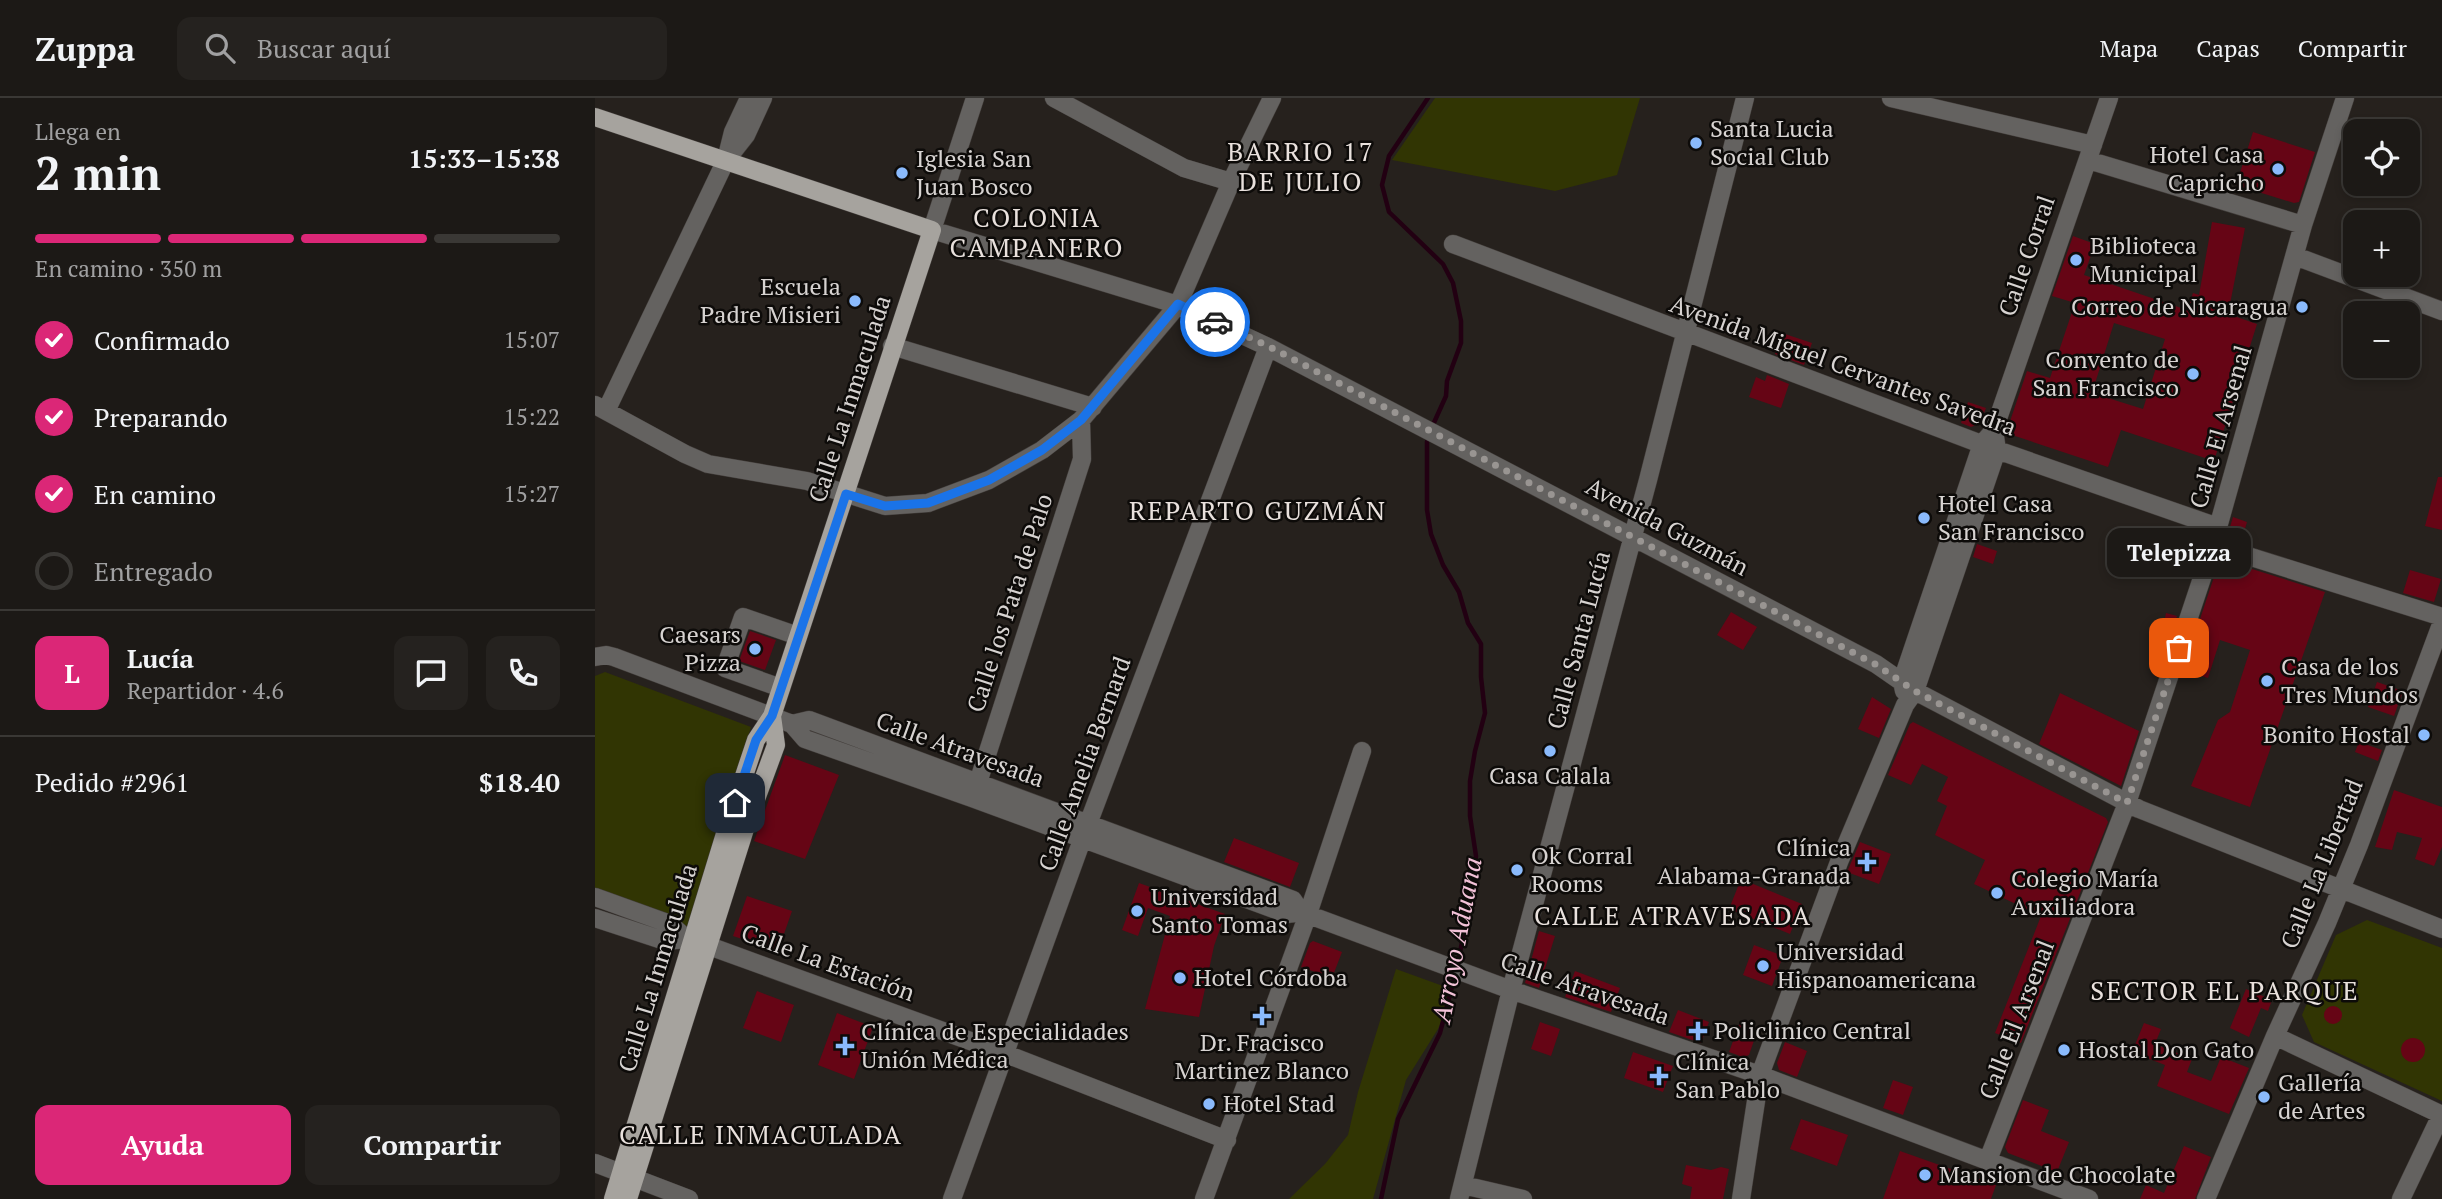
<!DOCTYPE html>
<html lang="es">
<head>
<meta charset="utf-8">
<style>
  body { margin:0; font-family:"PT Serif",serif; background:#25221f; color:#f1f3f6; height:100vh; display:flex; flex-direction:column; font-size:26px; white-space:nowrap }
  * { box-sizing:border-box; margin:0 }
  p { font-size:23px; color:#a0a0a1 }
  .icon { flex:none; width:38px; height:38px; fill:none; stroke:currentColor; stroke-width:2; stroke-linecap:round; stroke-linejoin:round }
  .map { position:relative; flex:1; overflow:hidden }
  .details { display:flex; flex-direction:column; background:#1c1916; width:595px }
  .details>* { flex:none }
  .tools { position:absolute; left:1748px; top:21px; display:grid; gap:14px }
  .tools a { display:grid; place-items:center; width:77px; height:77px; border-radius:14px; background:#1c1916; box-shadow:0 4px 10px #0003,0 0 0 2px #3a3835; font-size:35px }
  .pin { position:absolute; display:grid; place-items:center; width:60px; height:60px; color:#fff; margin:-30px; border-radius:14px; box-shadow:0 4px 10px #0006 }
  .courier { position:absolute; display:grid; place-items:center; width:70px; height:70px; margin:-35px; border:5px solid #1a73e8; border-radius:50%; background:#fff; color:#222; box-shadow:0 2px 9px #0007 }
  .bubble { position:absolute; height:49px; border-radius:14px; background:#1c1916; box-shadow:0 4px 10px #0003,0 0 0 2px #3a3835; font-size:23px; font-weight:600; line-height:49px; text-align:center }
  .head em { font-style:normal; font-weight:600 }
  .head div { display:flex; flex-direction:column-reverse }
  .head { display:flex; align-items:center; justify-content:space-between; height:119px; padding:0 35px }
  h1 { font-size:46px; font-weight:600; line-height:52px }
  .bar { display:grid; grid-template-columns:repeat(4,1fr); gap:10px 7px; align-content:center; height:84px; padding:0 35px }
  .bar i { height:9px; border-radius:5px; background:#3a3835 }
  .bar .selected { background:#db2777 }
  .bar p { grid-column:span 4 }
  .line { display:flex; align-items:center; gap:18px; padding:0 35px; border-top:2px solid #3a3835 }
  .line div { flex:1 }
  .round { display:grid; place-items:center; flex:none; width:74px; height:74px; border-radius:14px; background:#25221f }
  ol { padding:0 35px; list-style:none }
  li { display:flex; align-items:center; gap:21px; height:77px }
  li p { margin-inline-start:auto }
  li .icon { padding:7px; border-radius:50%; background:#db2777; color:#fff; stroke-width:4 }
  li:last-child { color:#a0a0a1 }
  li i { width:38px; height:38px; border:4px solid #3a3835; border-radius:50% }
  .action { display:flex; gap:14px; margin-top:auto; padding:14px 35px }
  .action a { flex:1; height:80px; border-radius:14px; background:#db2777; color:#fff; font-size:28px; font-weight:600; line-height:80px; text-align:center }
  .action a+a { background:#25221f; color:#f1f3f6 }
  header { display:flex; align-items:center; gap:42px; box-sizing:border-box; height:98px; padding:0 35px; background:#1c1916; border-bottom:2px solid #3a3835 }
  header strong { font-size:33px }
  nav { display:flex; gap:38px; margin-inline-start:auto; font-size:24px }
  .search { width:490px; height:63px; background:#25221f; display:flex; align-items:center; gap:18px; box-sizing:border-box; padding:0 24px; border-radius:14px; color:#a0a0a1; font-size:26px }
  main { display:flex; flex:1; min-height:0 }
  .map>svg:first-child { display:block }
  .green { fill:#313503 }
  .lines { fill:none; stroke-linecap:round; stroke-linejoin:round }
  .stream { stroke:#220012; stroke-width:4.5 }
  .building { fill:#660515; fill-rule:evenodd }
  .minor-casing { stroke:#423d3a; stroke-width:19 }
  .major-casing { stroke:#423d3a; stroke-width:19 }
  .minor { stroke:#646260; stroke-width:18 }
  .major { stroke:#a6a39e; stroke-width:18 }
  .done { stroke:#999592; stroke-width:7; stroke-dasharray:0 12.6 }
  .route { stroke:#1a73e8; stroke-width:9 }
  .poi-dot { fill:#8abafc; stroke:#0d0b09; stroke-width:2.5 }
  .labels { text-anchor:middle; stroke-width:5; stroke-linejoin:round; paint-order:stroke }
  .poi-label { font-size:24px; fill:#d7d3d1; stroke:#0d0b09; text-anchor:start }
  .street-label { font-size:24px; fill:#d7d3d1; stroke:#0d0b09 }
  .neighbourhood-label { font-size:26px; letter-spacing:2px; fill:#e9e1dd; stroke:#0d0b09 }
  .water-label { font-size:26px; font-style:italic; fill:#f3c2d8; stroke:#0d0b09 }
</style>
</head>
<body>
<header>
<strong>Zuppa</strong>
<div class="search"><svg class="icon" aria-label="search" viewBox="0 0 24 24"><circle cx="10" cy="10" r="6"/><path d="M15 15l6 6"/></svg>Buscar aquí</div>
<nav><a>Mapa</a><a>Capas</a><a>Compartir</a></nav>
</header>
<main>
<section class="details">
<div class="head"><div><h1>2 min</h1><p>Llega en</p></div><em>15:33–15:38</em></div>
<div class="bar"><i class="selected"></i><i class="selected"></i><i class="selected"></i><i></i><p>En camino · 350 m</p></div>
<ol>
<li><svg class="icon" aria-label="check" viewBox="0 0 24 24"><path d="M5 12l5 5 9-10"/></svg>Confirmado<p>15:07</p></li>
<li><svg class="icon" aria-label="check" viewBox="0 0 24 24"><path d="M5 12l5 5 9-10"/></svg>Preparando<p>15:22</p></li>
<li><svg class="icon" aria-label="check" viewBox="0 0 24 24"><path d="M5 12l5 5 9-10"/></svg>En camino<p>15:27</p></li>
<li><i></i>Entregado</li>
</ol>
<div class="line" style="height:126px"><b class="round" style="background:#db2777;color:#fff">L</b><div><b>Lucía</b><p>Repartidor · 4.6</p></div><a class="round"><svg class="icon" aria-label="chat" viewBox="0 0 24 24"><path d="M4 5h16v11H9l-5 4z"/></svg></a><a class="round"><svg class="icon" aria-label="phone" viewBox="0 0 24 24"><path d="M5 4h4l2 5-3 2q2 4 5 5l2-3 5 2v4C11 20 4 13 5 4z"/></svg></a></div>
<div class="line" style="height:91px"><div>Pedido #2961</div><b>$18.40</b></div>
<div class="action"><a>Ayuda</a><a>Compartir</a></div>
</section>
<div class="map">
<svg width="1847" height="1101" viewBox="0 0 1847 1101">
  <rect width="100%" height="100%" fill="#26211d"/>
  <path class="green" d="M840,0H1045L1022,77L960,93L797,62Z
    M10,574L156,629L94,829L0,797V578Z
    M1772,822L1847,850V1003L1719,944L1707,917L1741,837Z
    M801,871L859,892L843,931L811,982L778,1101H694L730,1066L753,1037L763,994Z"/>
  <g class="lines">
    <path class="stream" d="M833,0L794,58L787,87L794,114L848,166L858,185L866,223V245L852,283L851,298L837,329
      M834,338L832,344V412L836,436L848,467L864,494L873,525L886,546V579L890,615L880,653L875,683V718L881,758L875,805L862,869
      M786,1101L803,1021L845,935L860,877"/>
  </g>
  <path class="building" d="M1658,34L1720,54L1704,104L1699,105L1641,87Z
    M1617,124L1650,130L1633,216L1662,226L1650,264L1642,261L1629,300L1638,303L1619,363L1526,332L1513,369L1411,335L1432,273L1455,280L1480,205L1457,198L1478,138L1500,146L1489,177L1592,212L1598,195L1604,197ZM1519,225L1570,241L1548,311L1497,295Z
    M1187,235L1217,245L1209,267L1180,256Z
    M1172,277L1194,286L1186,310L1154,299L1161,279L1170,283Z
    M1373,304L1391,310L1385,325L1376,329L1366,325Z
    M1843,379H1847V432L1830,428Z
    M1638,419L1652,424L1646,444L1632,439Z
    M1577,433L1595,438L1603,449L1597,468L1569,458Z
    M1382,446L1402,453L1398,466L1378,459Z
    M1625,461L1730,494L1655,709L1596,688L1623,622L1635,614L1655,552L1625,542L1613,580L1590,573L1592,569H1589Z
    M1815,472L1846,481L1839,504L1808,495Z
    M1136,514L1162,529L1148,552L1122,537Z
    M1571,515L1582,518L1568,562L1558,559L1563,541L1565,542Z
    M155,533L181,542L170,572L144,563Z
    M1782,584L1808,593L1799,618L1773,609Z
    M1465,595L1544,633L1526,688L1444,646Z
    M1277,599L1296,611L1284,640L1263,631Z
    M1318,624L1511,720L1513,724L1426,945L1400,935L1446,818L1379,786L1390,762L1340,737L1352,708L1342,703L1353,679L1327,666L1316,687L1293,677L1315,626Z
    M1764,644L1787,652L1783,663L1760,654Z
    M190,657L244,677L210,761L159,743Z
    M1799,692L1847,709V749L1839,768L1820,761L1827,740L1802,734L1797,752L1780,749Z
    M639,740L704,765L695,789L629,764Z
    M1265,744L1296,756L1284,786L1252,774Z
    M1146,781L1207,806L1195,836L1134,811Z
    M544,785L630,816L619,848L604,919L550,911L575,818L553,810L543,838L527,832Z
    M152,798L197,813L183,853L138,838Z
    M944,833L960,838L944,890L930,885Z
    M718,843L747,854L737,880L706,869L715,845Z
    M1159,847L1188,858L1177,888L1148,877Z
    M980,873L1025,890L1016,914L970,899Z
    M1651,891L1677,902L1673,913L1666,910L1654,939L1635,930Z
    M162,893L199,907L186,944L148,930Z
    M1729 917a9 9 0 1 1 18 0a9 9 0 1 1-18 0Z
    M1083,912L1114,924L1106,945L1074,934Z
    M242,915L278,929L259,981L223,967Z
    M945,924L965,931L956,958L936,951Z
    M1145,924L1163,931L1154,957L1148,959L1134,954Z
    M1549,925L1566,931L1560,946L1597,961L1592,974L1616,983L1626,959L1654,970L1634,1016L1562,988L1570,967L1537,954Z
    M1806 952a12 12 0 1 1 24 0a12 12 0 1 1-24 0Z
    M1190,944L1212,953L1202,979L1184,972L1182,965Z
    M1038,954L1078,968L1068,994L1029,980Z
    M1298,982L1318,989L1308,1017L1288,1010Z
    M1428,1002L1454,1012L1446,1033L1474,1044L1462,1074L1413,1055L1410,1049Z
    M1206,1021L1253,1037L1242,1068L1195,1051Z
    M1589,1048L1616,1059L1600,1101H1545L1551,1087L1569,1095Z
    M1305,1053L1401,1087L1396,1101H1288Z
    M1091,1067L1116,1072L1126,1069L1134,1071L1128,1101H1095L1097,1089L1087,1086Z"/>
  <g class="lines">
    <defs>
      <path id="minor" d="M380,0L337,132L583,207L673,249L1281,566L1320,593L1544,711L1847,831
        M459,0L589,70L636,84
        M1296,0L1498,47
        M136,56L151,37L168,0
        M1493,62L1708,127
        M858,146L1402,352L1623,429
        M1700,158L1847,213
        M297,248L498,309
        M0,307L90,356L113,366L212,383L290,408L333,405L394,382L447,352L486,322L583,207L636,84L677,0
        M12,311L131,62L138,34L154,0
        M1618,447L1847,519
        M0,559L11,557L19,559L197,626L210,641L377,700L692,816L706,814L916,892L1165,977L1494,1101
        M186,590L130,570L148,519L203,538
        M1309,593L1307,583L1387,346L1399,332L1514,0
        M197,626L214,622L698,802L706,814
        M380,694L487,361L486,322
        M0,799L75,826L92,841
        M0,820L70,843L92,841L114,848L411,956L632,1042
        M1680,938L1847,1017
        M1393,1062L1532,705L1618,447L1708,127L1750,0
        M0,1065L94,1101
        M868,1087L928,1101
        M357,1101L487,742L673,249
        M609,1101L713,816L767,653
        M864,1101L916,892L1053,382L1150,0
        M1146,1101L1165,977L1244,764L1310,607L1320,593L1402,352L1399,332
        M1611,1101L1680,938L1732,825L1764,747L1847,524
        M1806,1101L1846,1017"/>
      <path id="major" d="M0,19L337,132L177,618L161,642L133,726L18,1101
        M33,1101L150,731L181,647L177,618"/>
    </defs>
    <use href="#minor" class="minor-casing"/>
    <use href="#major" class="major-casing"/>
    <use href="#minor" class="minor"/>
    <use href="#major" class="major"/>
  </g>
  <g class="lines">
    <path class="done" d="M620,224L673,248L1280,566L1320,593L1532,705L1584,550"/>
    <path class="route" d="M140,705L161,642L177,618L251,396L290,408L333,405L394,382L447,352L486,322L583,206L620,224"/>
  </g>
  <g class="poi-dot">
    <circle cx="1101" cy="45" r="7"/>
    <circle cx="1683" cy="71" r="7"/>
    <circle cx="307" cy="75" r="7"/>
    <circle cx="1481" cy="162" r="7"/>
    <circle cx="260" cy="203" r="7"/>
    <circle cx="1707" cy="209" r="7"/>
    <circle cx="1598" cy="276" r="7"/>
    <circle cx="1329" cy="420" r="7"/>
    <circle cx="160" cy="551" r="7"/>
    <circle cx="1672" cy="583" r="7"/>
    <circle cx="1829" cy="637" r="7"/>
    <circle cx="955" cy="653" r="7"/>
    <path d="M1268.5 753.5h7v7h7v7h-7v7h-7v-7h-7v-7h7z"/>
    <circle cx="922" cy="772" r="7"/>
    <circle cx="1402" cy="795" r="7"/>
    <circle cx="542" cy="813" r="7"/>
    <circle cx="1168" cy="868" r="7"/>
    <circle cx="585" cy="880" r="7"/>
    <path d="M663.5 907.5h7v7h7v7h-7v7h-7v-7h-7v-7h7z"/>
    <path d="M1099.5 922.5h7v7h7v7h-7v7h-7v-7h-7v-7h7z"/>
    <path d="M246.5 937.5h7v7h7v7h-7v7h-7v-7h-7v-7h7z"/>
    <circle cx="1469" cy="952" r="7"/>
    <path d="M1060.5 967.5h7v7h7v7h-7v7h-7v-7h-7v-7h7z"/>
    <circle cx="1669" cy="999" r="7"/>
    <circle cx="614" cy="1006" r="7"/>
    <circle cx="1330" cy="1077" r="7"/>
  </g>
  <g class="labels">
    <g class="poi-label">
      <text x="1115" y="39">Santa Lucia<tspan x="1115" dy="28">Social Club</tspan></text>
      <text x="1669" y="65" text-anchor="end">Hotel Casa<tspan x="1669" dy="28">Capricho</tspan></text>
      <text x="321" y="69">Iglesia San<tspan x="321" dy="28">Juan Bosco</tspan></text>
      <text x="1495" y="156">Biblioteca<tspan x="1495" dy="28">Municipal</tspan></text>
      <text x="246" y="197" text-anchor="end">Escuela<tspan x="246" dy="28">Padre Misieri</tspan></text>
      <text x="1693" y="217" text-anchor="end">Correo de Nicaragua</text>
      <text x="1584" y="270" text-anchor="end">Convento de<tspan x="1584" dy="28">San Francisco</tspan></text>
      <text x="1343" y="414">Hotel Casa<tspan x="1343" dy="28">San Francisco</tspan></text>
      <text x="146" y="545" text-anchor="end">Caesars<tspan x="146" dy="28">Pizza</tspan></text>
      <text x="1686" y="577">Casa de los<tspan x="1686" dy="28">Tres Mundos</tspan></text>
      <text x="1815" y="645" text-anchor="end">Bonito Hostal</text>
      <text x="955" y="686" text-anchor="middle">Casa Calala</text>
      <text x="1256" y="758" text-anchor="end">Clínica<tspan x="1256" dy="28">Alabama-Granada</tspan></text>
      <text x="936" y="766">Ok Corral<tspan x="936" dy="28">Rooms</tspan></text>
      <text x="1416" y="789">Colegio María<tspan x="1416" dy="28">Auxiliadora</tspan></text>
      <text x="556" y="807">Universidad<tspan x="556" dy="28">Santo Tomas</tspan></text>
      <text x="1182" y="862">Universidad<tspan x="1182" dy="28">Hispanoamericana</tspan></text>
      <text x="599" y="888">Hotel Córdoba</text>
      <text x="1119" y="941">Policlinico Central</text>
      <text x="266" y="942">Clínica de Especialidades<tspan x="266" dy="28">Unión Médica</tspan></text>
      <text x="667" y="953" text-anchor="middle">Dr. Fracisco<tspan x="667" dy="28">Martinez Blanco</tspan></text>
      <text x="1483" y="960">Hostal Don Gato</text>
      <text x="1080" y="972">Clínica<tspan x="1080" dy="28">San Pablo</tspan></text>
      <text x="1683" y="993">Gallería<tspan x="1683" dy="28">de Artes</tspan></text>
      <text x="628" y="1014">Hotel Stad</text>
      <text x="1344" y="1085">Mansion de Chocolate</text>
    </g>
    <g class="street-label">
      <text transform="translate(1432 158) rotate(-71)" y="8">Calle Corral</text>
      <text transform="translate(1248 268) rotate(20)" y="8">Avenida Miguel Cervantes Savedra</text>
      <text transform="translate(255 301) rotate(-72)" y="8">Calle La Inmaculada</text>
      <text transform="translate(1626 329) rotate(-74)" y="8">Calle El Arsenal</text>
      <text transform="translate(1072 429) rotate(28)" y="8">Avenida Guzmán</text>
      <text transform="translate(415 505) rotate(-72)" y="8">Calle los Pata de Palo</text>
      <text transform="translate(984 542) rotate(-75)" y="8">Calle Santa Lucía</text>
      <text transform="translate(365 652) rotate(20)" y="8">Calle Atravesada</text>
      <text transform="translate(490 666) rotate(-70)" y="8">Calle Amelia Bernard</text>
      <text transform="translate(1727 766) rotate(-68)" y="8">Calle La Libertad</text>
      <text transform="translate(233 865) rotate(20)" y="8">Calle La Estación</text>
      <text transform="translate(63 870) rotate(-73)" y="8">Calle La Inmaculada</text>
      <text transform="translate(990 891) rotate(19)" y="8">Calle Atravesada</text>
      <text transform="translate(1422 922) rotate(-69)" y="8">Calle El Arsenal</text>
    </g>
    <g class="neighbourhood-label">
      <text x="706" y="63">BARRIO 17<tspan x="706" dy="30">DE JULIO</tspan></text>
      <text x="442" y="129">COLONIA<tspan x="442" dy="30">CAMPANERO</tspan></text>
      <text x="663" y="422">REPARTO GUZMÁN</text>
      <text x="1078" y="827">CALLE ATRAVESADA</text>
      <text x="1630" y="902">SECTOR EL PARQUE</text>
      <text x="166" y="1046">CALLE INMACULADA</text>
    </g>
    <g class="water-label">
      <text transform="translate(862 842) rotate(-79)" y="9">Arroyo Aduana</text>
    </g>
  </g>
</svg>
<div class="tools">
<a><svg class="icon" aria-label="locate" viewBox="0 0 24 24"><circle cx="12" cy="12" r="6"/><path d="M12 2v4M12 18v4M2 12h4M18 12h4"/></svg></a>
<a>+</a>
<a>−</a>
</div>
<div class="pin" style="left:1584px;top:550px;background:#ea580c"><svg class="icon" aria-label="bag" viewBox="0 0 24 24"><path d="M5 8h14l-1 12H6zM9 8a3 3 0 0 1 6 0"/></svg></div>
<div class="pin" style="left:140px;top:705px;background:#1f2937"><svg class="icon" aria-label="home" viewBox="0 0 24 24"><path d="M3 11l9-7 9 7M6 9v11h12V9"/></svg></div>
<div class="courier" style="left:620px;top:224px"><svg class="icon" aria-label="car" viewBox="0 0 24 24"><path d="M5 17H2v-5l4-1 3-4h7l3 4 3 1v5h-3M9 17h6M6 11h13"/><circle cx="7" cy="17" r="2"/><circle cx="17" cy="17" r="2"/></svg></div>
<div class="bubble" style="left:1512px;top:430px;width:144px">Telepizza</div>
</div>
</main>
</body>
</html>
